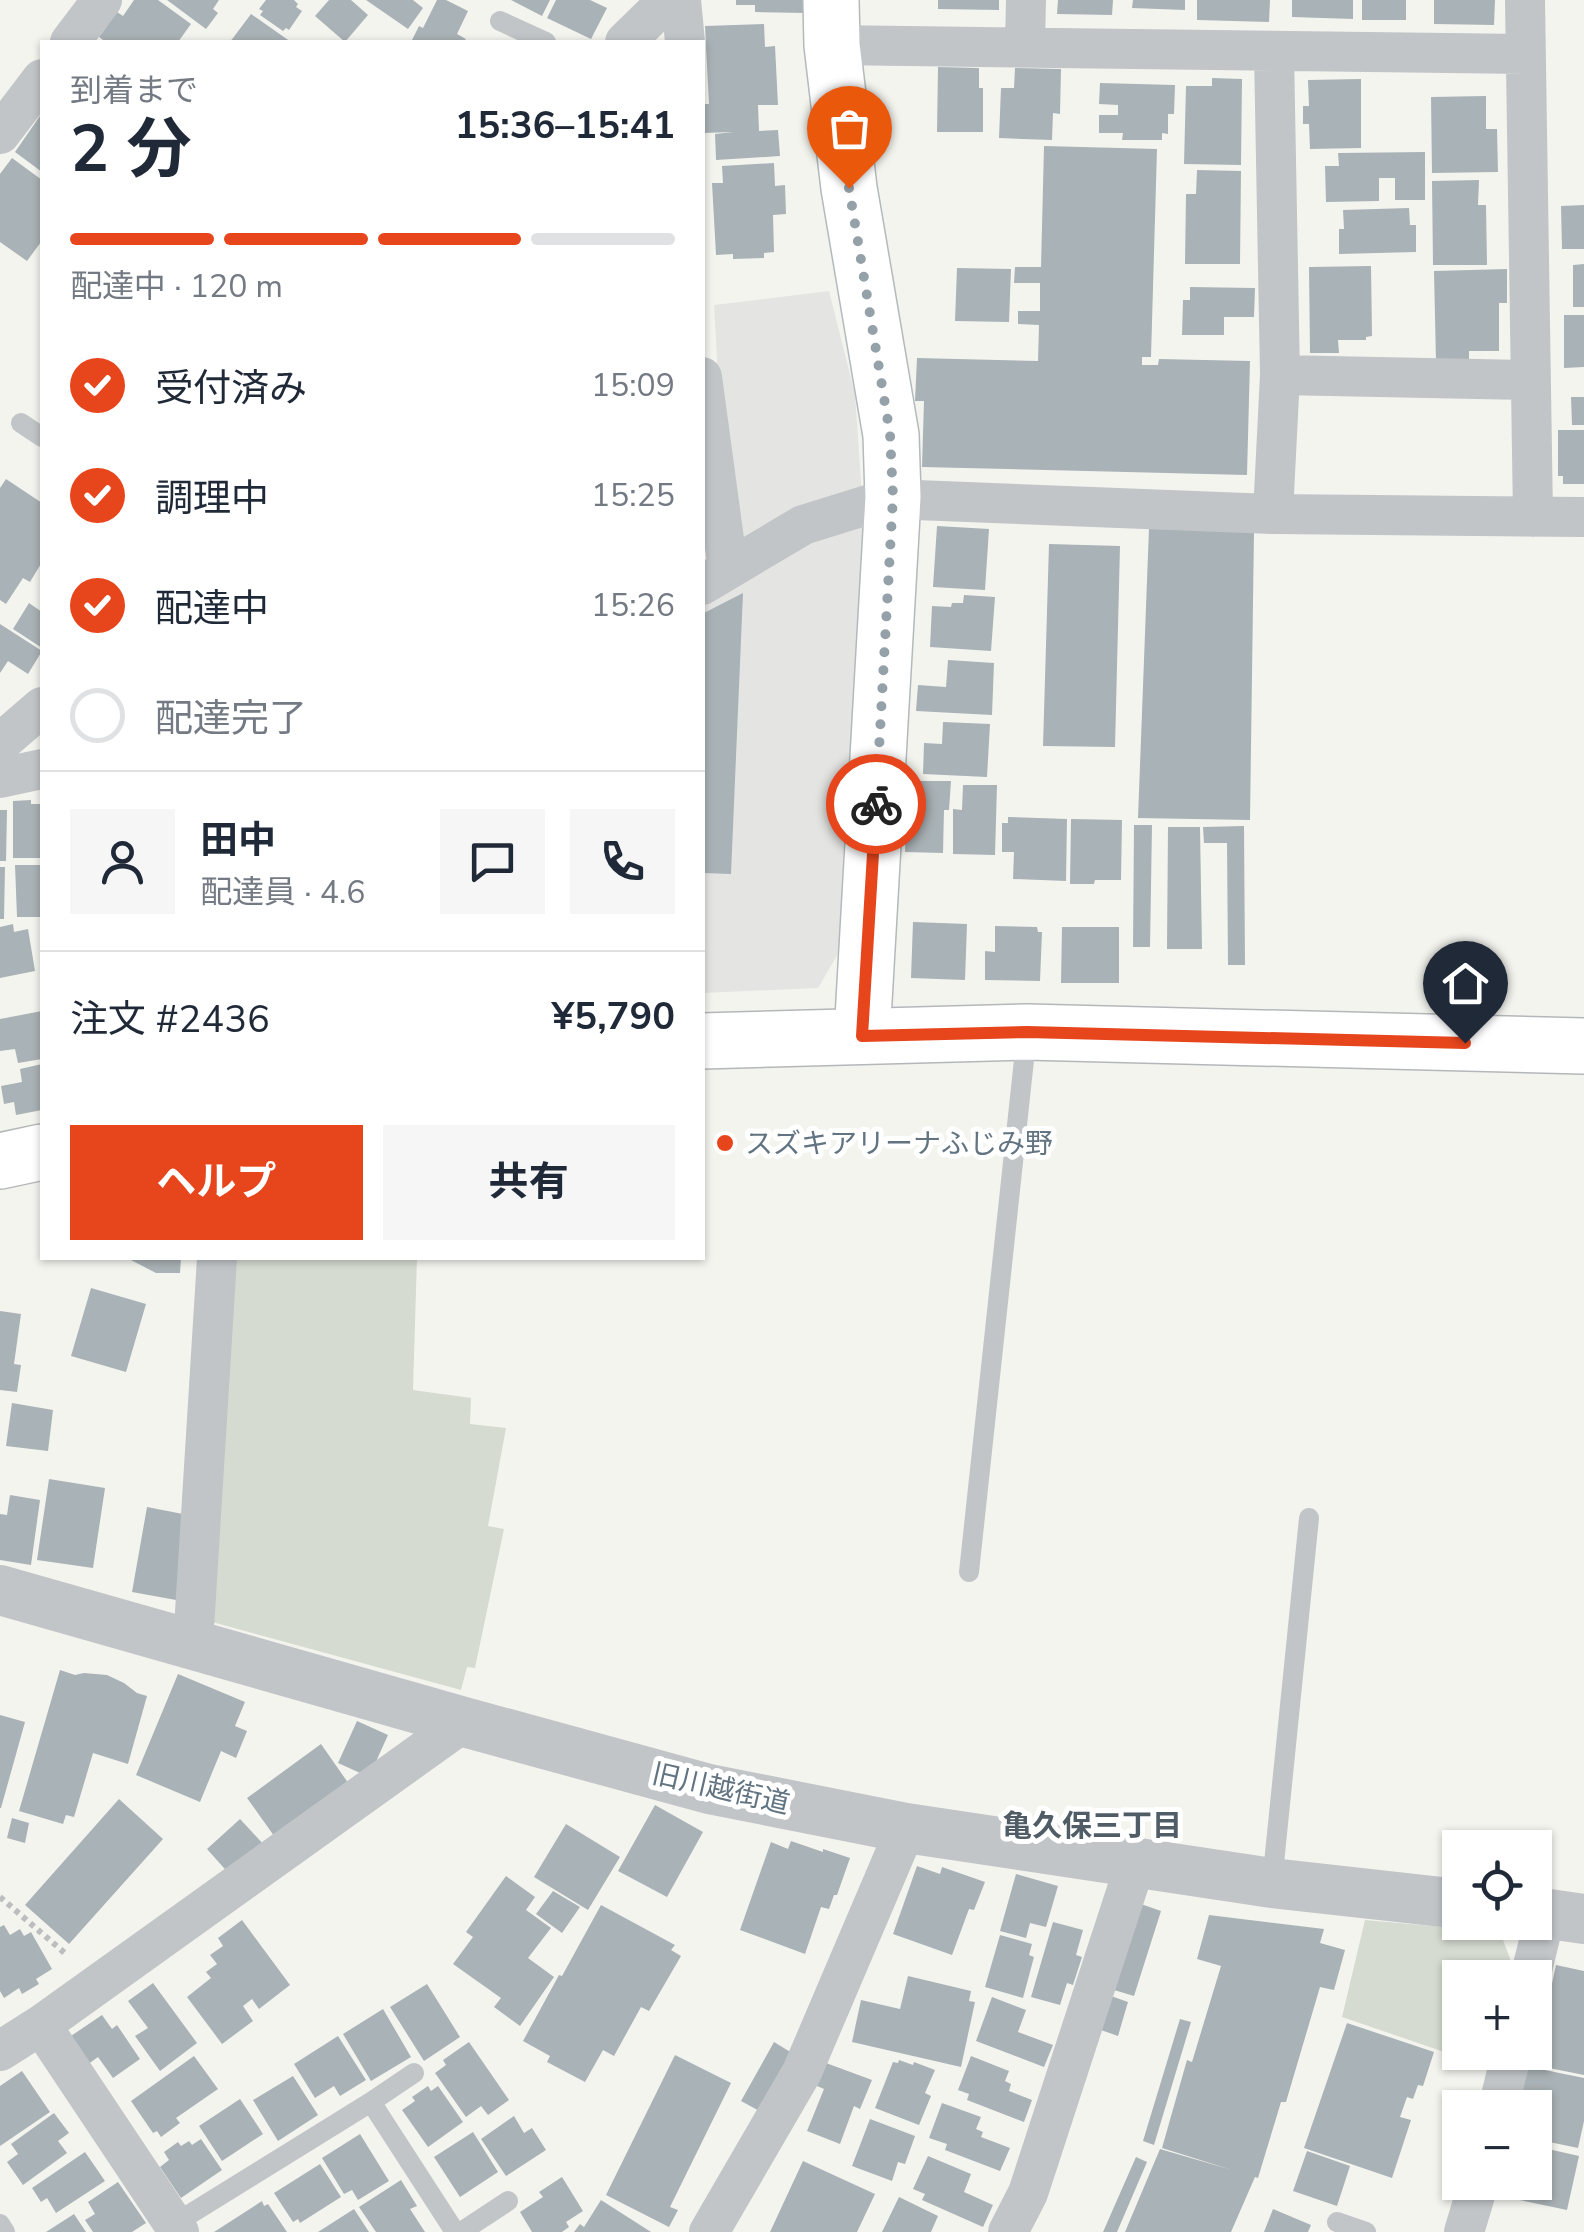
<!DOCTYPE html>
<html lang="ja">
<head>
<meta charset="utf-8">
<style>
  body { margin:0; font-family:"Nunito Sans","Noto Sans JP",sans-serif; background:#f6f6f7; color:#1f2937; height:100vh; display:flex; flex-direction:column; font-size:38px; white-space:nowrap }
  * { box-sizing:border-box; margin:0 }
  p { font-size:32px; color:#747a83 }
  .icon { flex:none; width:55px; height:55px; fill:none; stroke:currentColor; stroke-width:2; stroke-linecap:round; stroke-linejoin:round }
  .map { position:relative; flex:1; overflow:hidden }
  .details { position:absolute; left:40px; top:40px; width:665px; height:1220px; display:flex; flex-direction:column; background:#fff; border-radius:0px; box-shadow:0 2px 8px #0004 }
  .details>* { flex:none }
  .buttons { position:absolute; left:1442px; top:1830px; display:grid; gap:20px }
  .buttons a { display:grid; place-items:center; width:110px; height:110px; border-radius:0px; background:#fff; box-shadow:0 2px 8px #0004; font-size:50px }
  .pin { position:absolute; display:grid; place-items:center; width:85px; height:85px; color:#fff; margin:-102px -42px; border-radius:50% 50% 50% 0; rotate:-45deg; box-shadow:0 0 10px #0007 }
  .pin .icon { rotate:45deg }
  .courier { position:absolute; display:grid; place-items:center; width:100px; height:100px; margin:-50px; border:8px solid #e7451c; border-radius:50%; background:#fff; color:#222; box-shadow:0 2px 12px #0007 }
  .headline em { font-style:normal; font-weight:700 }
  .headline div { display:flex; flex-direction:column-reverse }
  .headline { display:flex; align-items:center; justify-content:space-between; height:170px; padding:0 30px }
  h1 { font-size:65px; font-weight:700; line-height:75px }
  .bar { display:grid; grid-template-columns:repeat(4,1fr); gap:15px 10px; align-content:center; height:120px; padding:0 30px }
  .bar i { height:12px; border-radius:8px; background:#e0e1e3 }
  .bar .selected { background:#e7451c }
  .bar p { grid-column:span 4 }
  .line { display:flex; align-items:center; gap:25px; padding:0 30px; border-top:2px solid #e0e1e3 }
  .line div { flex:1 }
  .round { display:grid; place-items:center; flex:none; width:105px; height:105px; border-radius:0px; background:#f6f6f7 }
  ol { padding:0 30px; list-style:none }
  li { display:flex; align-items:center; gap:30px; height:110px }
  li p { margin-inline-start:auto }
  li .icon { padding:10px; border-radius:50%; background:#e7451c; color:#fff; stroke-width:4 }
  li:last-child { color:#747a83 }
  li i { width:55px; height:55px; border:5px solid #e0e1e3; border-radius:50% }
  .button { display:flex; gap:20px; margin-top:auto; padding:20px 30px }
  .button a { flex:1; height:115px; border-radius:0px; background:#e7451c; color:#fff; font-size:40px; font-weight:700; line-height:115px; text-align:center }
  .button a+a { background:#f6f6f7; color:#1f2937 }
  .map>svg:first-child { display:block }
  .built { fill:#e4e5e3 }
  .green { fill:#d5dbd0 }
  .building { fill:#a9b2b6 }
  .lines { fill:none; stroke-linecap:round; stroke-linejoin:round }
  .secondary-casing { stroke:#b3b9bc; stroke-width:58 }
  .trunk-casing { stroke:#b4b7ba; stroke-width:58 }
  .path { stroke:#bbbdbf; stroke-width:6; stroke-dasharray:5 5; stroke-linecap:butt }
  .service { stroke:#c1c5c8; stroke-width:20 }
  .minor { stroke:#c1c5c8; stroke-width:40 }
  .tertiary { stroke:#c1c5c8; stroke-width:50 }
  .secondary { stroke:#fff; stroke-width:55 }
  .trunk { stroke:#fff; stroke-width:55 }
  .done { stroke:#95a1a8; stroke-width:10; stroke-dasharray:0 18 }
  .route { stroke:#e7451c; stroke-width:12 }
  .poi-dot { fill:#e7451c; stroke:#fff; stroke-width:4 }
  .labels { text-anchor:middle; stroke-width:10; stroke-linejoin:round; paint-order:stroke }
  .poi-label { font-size:28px; fill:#627481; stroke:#fff; text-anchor:start }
  .street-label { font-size:28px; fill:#627481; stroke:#fff }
  .neighbourhood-label { font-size:30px; font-weight:bold; fill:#505d66; stroke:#fff }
</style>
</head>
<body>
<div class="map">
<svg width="1584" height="2232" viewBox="0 0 1584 2232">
  <rect width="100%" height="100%" fill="#f4f4ef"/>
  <path class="built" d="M829,291L855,394L862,495L739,542L721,434L714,305Z
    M864,525L846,940L818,988L703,993V603L812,537Z"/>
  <path class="green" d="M231,1258H417L413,1390L471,1398L470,1424L506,1428L488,1526L504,1529L475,1668L467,1667L461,1690L212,1622Z
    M1365,1920L1500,1932L1512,1964L1510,1977L1460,1978V2052L1494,2053L1491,2068L1342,2017Z"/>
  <path class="building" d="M134,0H158L191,24L178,42H106L99,37L117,12L123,16Z
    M167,0H219L213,9L218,13L206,29Z
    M266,0H294L298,4L296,7L302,11L289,30L286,28L283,31L260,15L263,11L259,9Z
    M329,0H351L368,15L345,42L315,16Z
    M366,0H413L423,8L408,29Z
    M437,0H446L468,11L457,34L466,39L463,42H411L419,26L423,28Z
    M511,0H550L542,16Z
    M556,0H590L607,8L591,39L547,18Z
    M736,0H807V13L755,12V5H736Z
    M938,0H999V10L938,9Z
    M1058,0H1113L1112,15L1057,14Z
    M1133,0H1185V10L1132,8Z
    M1197,0H1270L1269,22L1197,20Z
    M1292,0H1353V19L1292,17Z
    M1362,0H1406V20H1362Z
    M1434,0H1495L1494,25L1434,24Z
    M251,14L291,42H230Z
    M764,24L765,47L775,46L778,105H758L759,131L778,130L780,156L716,160L715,134L733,132L703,133L702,104H709L705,26Z
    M938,67L979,68V88H983V132H937Z
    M1015,68L1061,69L1060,114L1053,113L1052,140L999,138L1001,88H1014Z
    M1212,78L1242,79L1241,165L1184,164L1186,86H1212Z
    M1361,79V148L1310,149L1309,124H1303V106H1309L1308,80Z
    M1100,83L1175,85L1174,114H1168V134L1162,133V140H1122L1123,133H1099V115H1118V105L1099,104Z
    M1486,96V129H1497L1498,172L1432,173L1431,97Z
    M42,113V172L15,152Z
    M1044,146L1157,149L1151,357H1142V365H1158L1159,359L1250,361L1247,475L922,467L924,401H915L917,358L1038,361L1039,325L1018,324V311H1040V283H1014L1015,267H1041Z
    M1425,152V200H1395V178H1379V201L1326,202L1325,166H1339L1338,153Z
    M12,158L42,180V243L41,242L27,261L0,242V174Z
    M774,163L775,186L785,185L786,214L773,215L774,252L764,253V258L733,259V254L716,255L712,183H723L722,166Z
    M1197,170L1241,171L1240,264H1185L1186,194H1196Z
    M1479,180L1478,205H1486L1487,265H1433L1432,181Z
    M1584,205V249H1562L1561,206Z
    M1409,208L1410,225H1416V252L1339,254V229H1344L1343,210Z
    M1584,264V307H1573V265Z
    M1371,266L1372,336L1366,337V340H1338L1339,353H1310L1309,267Z
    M957,268L1011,269L1009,322L955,321Z
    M1507,269V303H1499V351H1469V362H1436L1434,271Z
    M1190,287L1255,288L1254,317H1224V335H1182L1183,300H1190Z
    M1564,315H1584V367L1564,368Z
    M1571,397H1584V425H1572Z
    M1558,430H1584V484H1563V476H1558Z
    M6,479L42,503V562L30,582L23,578L6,604L0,600V488Z
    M937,526L989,529L985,590L933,587Z
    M1149,528L1254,531L1250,820L1138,818Z
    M1049,544L1120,546L1115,747L1043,746Z
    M743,593L731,874L702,873V614Z
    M964,595L995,597L991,651L930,647L932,606L951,607L952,603H963Z
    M29,603L42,612V648L13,629Z
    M0,624L42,651L28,674L8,661L0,673Z
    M948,660L994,663L992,715L916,711L918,685L946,687Z
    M943,722L990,724L987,777L923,774L924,743L942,744Z
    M914,781H951L949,810H944L943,853L905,852L907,795H914Z
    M963,785H997L995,855L953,854V809L962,810Z
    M31,800V804H42V858H13V801Z
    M0,810H7L6,861H0Z
    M1008,817L1067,819L1066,881L1013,879L1014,852H1002V823H1008Z
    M1071,819L1122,820L1121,880H1095L1094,884H1070Z
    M1134,825H1152L1150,947H1133Z
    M1244,826L1245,965H1228L1227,843H1204L1203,827Z
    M1168,827H1200L1202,949H1167Z
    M15,865H42V917H17Z
    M0,867H5L4,919H0Z
    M913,922L967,924L965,980L911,978Z
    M13,924L14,932L28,929L35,971L0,978V927Z
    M995,926L1037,927L1038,932H1042L1040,981L985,980V951L995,952Z
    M1062,927H1119V983H1061Z
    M42,1011V1059L18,1063L15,1049L0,1051V1019Z
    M42,1064V1110L16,1115L14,1102L4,1104L1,1086L22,1082L20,1069Z
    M127,1258H181L180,1273H156Z
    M91,1288L146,1304L126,1372L71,1356Z
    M0,1311L21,1314L14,1364L21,1365L17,1392L0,1390Z
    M12,1403L53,1410L48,1451L6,1446Z
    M49,1479L105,1488L93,1568L37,1560Z
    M10,1495L40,1500L31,1565L0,1560V1514L7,1515Z
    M147,1507L188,1515L176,1600L132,1592Z
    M60,1670L75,1675L84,1673L107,1675L124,1683L137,1693L147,1696L128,1764L93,1753L74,1817L66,1815L63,1824L19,1811Z
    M178,1674L245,1702L235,1726L247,1731L236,1758L221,1751L200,1802L136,1775Z
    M0,1715L25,1722L1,1808H0Z
    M357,1721L388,1735L369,1777L338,1763Z
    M321,1744L351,1787L277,1840L247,1798Z
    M119,1799L163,1839L69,1944L25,1905Z
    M655,1805L703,1832L667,1897L618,1871Z
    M12,1818L29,1823L25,1843L7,1838Z
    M240,1819L265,1846L232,1877L207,1849Z
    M566,1824L620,1857L588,1910L534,1877Z
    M791,1841L823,1852V1849L850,1858L837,1895H834L829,1909L821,1907L805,1954L740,1930L771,1842L788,1849Z
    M917,1866L940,1874L942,1867L985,1882L974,1910L969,1909L952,1955L893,1934Z
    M1016,1874L1058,1886L1046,1927L1030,1923L1026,1938L1000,1931Z
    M506,1876L535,1897L526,1910L551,1928L528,1958L554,1977L520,2026L494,2007L501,1998L453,1964L473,1937L466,1932Z
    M553,1891L580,1907L562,1933L536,1914Z
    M1141,1904L1161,1911L1134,1996L1114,1990Z
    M601,1905L675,1945L671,1950L681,1956L649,2011L641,2007L614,2056L603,2050L585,2082L547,2062L550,2056L523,2041L559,1975L562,1976Z
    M1209,1915L1324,1929L1320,1943L1345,1950L1334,1990L1320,1987L1286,2102H1281L1258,2178L1255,2177L1231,2232H1125L1160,2149L1232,2170L1162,2148L1187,2060L1192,2062L1221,1966L1197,1959Z
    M242,1920L290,1985L259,2009L252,1999L243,2006L253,2021L222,2044L187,1997L211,1978L206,1972L217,1964L210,1955L223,1946L218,1938Z
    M1053,1922L1083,1930L1076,1955L1082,1957L1073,1985L1067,1983L1060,2005L1031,1997Z
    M4,1925L10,1935L20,1929L24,1936L31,1932L52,1969L36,1979L39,1984L22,1994L19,1988L4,1998L0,1991V1927Z
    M1000,1935L1032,1944L1029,1955L1034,1957L1023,1998L985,1987Z
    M1556,1965L1584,1971V2075L1549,2068L1551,2059L1536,2056L1538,2048H1535V2025L1542,1991L1550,1993Z
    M908,1976L971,1991L969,2001L975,2002L961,2067L852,2042L861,2000L900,2009Z
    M153,1983L197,2043L160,2071L135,2036L148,2028L128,2001Z
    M427,1984L460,2037L424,2061L390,2007Z
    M1111,1996L1128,2002L1118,2036L1101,2030Z
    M992,1997L1026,2010L1018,2032L1053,2045L1044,2067L976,2041Z
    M383,2009L411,2057L371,2081L343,2034Z
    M102,2015L112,2029L117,2025L140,2059L113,2078L98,2057L87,2065L68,2038Z
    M1180,2019L1191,2022L1154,2145L1143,2141Z
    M1347,2023L1434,2052L1423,2086L1418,2085L1413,2099L1407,2097L1400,2117L1411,2120L1392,2178L1304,2148Z
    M338,2036L366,2080L340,2096L334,2086L315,2098L294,2064Z
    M469,2042L509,2100L488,2115L481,2106L466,2117L435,2073L446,2065L443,2060Z
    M774,2042L797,2056L765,2114L741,2101Z
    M675,2055L731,2083L670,2207L678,2210L669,2227L606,2195Z
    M194,2056L218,2089L176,2118L180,2123L161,2137L157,2131L153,2133L131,2101Z
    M971,2056L1009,2071L1005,2081L1011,2084L1009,2091L1032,2100L1024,2122L967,2100L969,2094L958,2090Z
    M899,2060L913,2065L914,2062L935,2070L925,2093L931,2096L919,2125L875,2108L893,2062L898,2063Z
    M826,2063L872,2080L860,2109L854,2106L840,2144L807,2131L824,2089L817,2086Z
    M1525,2066L1584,2078V2121L1578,2148L1535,2139V2108H1517Z
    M22,2071L50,2112L0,2146V2086Z
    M293,2076L318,2115L278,2141L253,2100Z
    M428,2086L431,2091L438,2086L463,2122L428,2147L402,2110L415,2101L412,2097Z
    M240,2099L263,2134L222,2161L199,2126Z
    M942,2103L981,2117L976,2129L983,2132L981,2137L1010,2148L1000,2171L945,2150L947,2144L929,2138Z
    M54,2113L69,2133L58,2141L67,2153L23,2185L7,2162L18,2154L11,2144Z
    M514,2116L524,2133L532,2128L546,2150L506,2176L481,2139Z
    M870,2119L915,2136L905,2164L898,2162L892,2181L852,2166Z
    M473,2132L498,2172L460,2197L434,2157Z
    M360,2134L389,2181L358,2200L352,2190L344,2194L322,2158Z
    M201,2139L222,2170L181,2198L160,2167L169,2160L164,2152L178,2142L181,2146L189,2141L192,2145Z
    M1535,2146L1579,2156L1567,2210L1510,2198L1514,2182H1535Z
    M1307,2151L1350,2166L1337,2206L1293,2191Z
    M85,2152L105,2181L56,2213L47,2198L41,2202L32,2188Z
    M928,2156L971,2174L964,2192L993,2205L983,2227L922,2200L925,2194L913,2189Z
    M1136,2157L1147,2162L1117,2232H1103Z
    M803,2161L875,2194L857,2232H770Z
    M320,2164L341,2197L300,2223L298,2219L293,2222L274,2193Z
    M562,2177L583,2211L566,2222L569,2227L562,2232H532L520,2212L543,2197L539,2192Z
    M401,2180L417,2206L410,2209L425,2232H376L359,2207Z
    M118,2182L146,2223L132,2232H93L85,2220L95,2214L88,2202Z
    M899,2197L938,2216L931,2232H882Z
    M601,2200L651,2232H574L580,2224L584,2227Z
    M262,2201L264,2206L268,2204L287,2232H214Z
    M354,2209L369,2232H318Z
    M1273,2209L1311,2225L1308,2232H1264Z
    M74,2214L86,2232H46Z"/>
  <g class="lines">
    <defs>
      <path id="secondary" d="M831,0L832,45L849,188L891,435L893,497L862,1036"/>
      <path id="trunk" d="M702,1041L1027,1032L1584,1046
        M0,1161L42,1152"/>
    </defs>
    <use href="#secondary" class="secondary-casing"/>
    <use href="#trunk" class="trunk-casing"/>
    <path class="path" d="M0,1897L67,1955"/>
    <path class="service" d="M500,21L546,42
      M21,423L42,437
      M969,1572L1027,1032
      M1272,1883L1309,1518
      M371,2102L414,2073
      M1337,2222L1366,2232
      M0,2224L5,2232
      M174,2224L371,2102L455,2232
      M461,2232L508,2201"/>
    <path class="minor" d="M681,0L685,42
      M1525,0L1533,517
      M70,42L102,0
      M625,42L668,0
      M832,45L1526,54
      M1025,46L1026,0
      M0,134L42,79
      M1280,375L1530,380
      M702,377L728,569
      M1273,514L1280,375L1274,52
      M702,585L803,525L893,497L916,500L1273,514L1584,517
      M0,743L42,707
      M0,778L42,769
      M193,1644L217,1258
      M1530,1978L1546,1913
      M41,2025L179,2232
      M0,2051L41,2025L464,1722
      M1498,2108L1512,2052
      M709,2232L802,2072L906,1828
      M1008,2232L1028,2193L1136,1862
      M1464,2232L1479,2182"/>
    <path class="tertiary" d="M0,1590L464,1722L709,1789L906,1828L1272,1883L1460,1904
      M1535,1912L1584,1919"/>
    <use href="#secondary" class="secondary"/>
    <use href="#trunk" class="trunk"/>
  </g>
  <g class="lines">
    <path class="done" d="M849,188L890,434L893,497L876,804"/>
    <path class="route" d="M876,804L862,1036L1027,1032L1465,1043"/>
  </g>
  <circle class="poi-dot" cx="725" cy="1143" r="10"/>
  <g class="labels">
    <g class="poi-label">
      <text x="745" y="1153">スズキアリーナふじみ野</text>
    </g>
    <g class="street-label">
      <text transform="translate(721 1788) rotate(13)" y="10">旧川越街道</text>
    </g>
    <g class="neighbourhood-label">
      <text x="1092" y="1836">亀久保三丁目</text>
    </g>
  </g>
</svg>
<div class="buttons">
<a><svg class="icon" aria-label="locate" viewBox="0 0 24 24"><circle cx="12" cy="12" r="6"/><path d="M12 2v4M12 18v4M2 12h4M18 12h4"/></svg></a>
<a>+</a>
<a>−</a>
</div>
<div class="pin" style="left:849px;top:188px;background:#ea580c"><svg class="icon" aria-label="bag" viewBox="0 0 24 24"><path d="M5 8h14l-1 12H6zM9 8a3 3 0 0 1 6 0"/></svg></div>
<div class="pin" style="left:1465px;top:1043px;background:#1f2937"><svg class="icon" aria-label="home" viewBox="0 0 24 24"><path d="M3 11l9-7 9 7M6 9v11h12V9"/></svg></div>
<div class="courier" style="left:876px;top:804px"><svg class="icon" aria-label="bike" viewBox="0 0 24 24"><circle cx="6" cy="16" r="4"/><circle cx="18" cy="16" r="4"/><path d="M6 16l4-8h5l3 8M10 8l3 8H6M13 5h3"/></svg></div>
<section class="details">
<div class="headline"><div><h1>2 分</h1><p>到着まで</p></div><em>15:36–15:41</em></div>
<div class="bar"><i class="selected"></i><i class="selected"></i><i class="selected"></i><i></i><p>配達中 · 120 m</p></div>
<ol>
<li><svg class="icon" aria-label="check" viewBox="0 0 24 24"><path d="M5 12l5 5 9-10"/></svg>受付済み<p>15:09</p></li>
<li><svg class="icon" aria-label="check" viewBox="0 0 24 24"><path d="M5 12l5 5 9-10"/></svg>調理中<p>15:25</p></li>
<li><svg class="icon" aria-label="check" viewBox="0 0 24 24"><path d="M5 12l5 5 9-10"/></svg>配達中<p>15:26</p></li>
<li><i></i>配達完了</li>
</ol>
<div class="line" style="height:180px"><a class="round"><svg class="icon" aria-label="person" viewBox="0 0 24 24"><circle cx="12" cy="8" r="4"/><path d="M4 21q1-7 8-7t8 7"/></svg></a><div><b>田中</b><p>配達員 · 4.6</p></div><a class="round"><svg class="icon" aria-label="chat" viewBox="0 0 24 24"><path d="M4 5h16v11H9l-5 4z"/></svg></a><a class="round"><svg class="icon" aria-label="phone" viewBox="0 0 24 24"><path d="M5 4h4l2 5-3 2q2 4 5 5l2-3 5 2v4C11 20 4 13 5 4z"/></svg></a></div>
<div class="line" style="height:130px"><div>注文 #2436</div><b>¥5,790</b></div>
<div class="button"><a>ヘルプ</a><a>共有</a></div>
</section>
</div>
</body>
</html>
